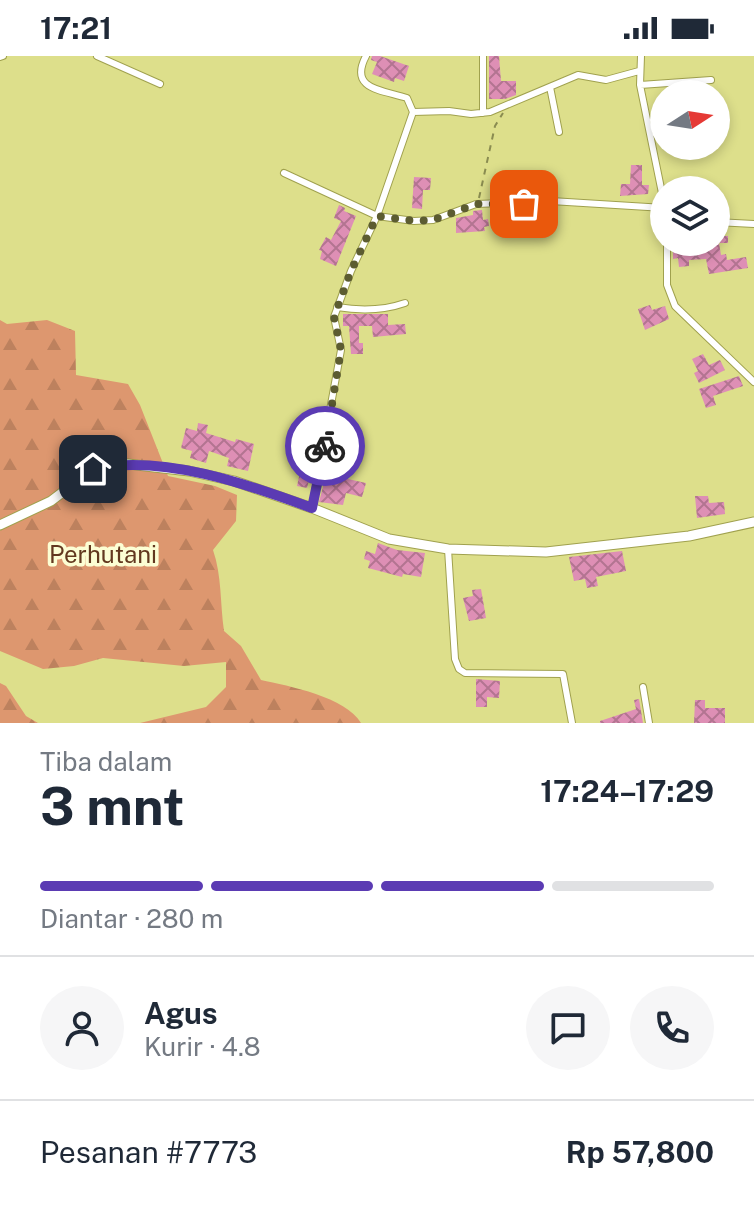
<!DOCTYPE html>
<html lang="id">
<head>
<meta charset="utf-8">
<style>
  body { margin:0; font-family:"Public Sans",sans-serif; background:#f6f6f7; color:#1f2937; height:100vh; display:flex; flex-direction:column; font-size:30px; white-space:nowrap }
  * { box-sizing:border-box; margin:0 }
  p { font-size:26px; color:#747a83 }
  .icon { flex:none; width:44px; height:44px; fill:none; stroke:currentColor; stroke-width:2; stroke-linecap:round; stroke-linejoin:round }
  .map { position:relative; height:667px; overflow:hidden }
  .panel { display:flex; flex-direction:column; background:#fff; flex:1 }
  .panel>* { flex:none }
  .needle { width:52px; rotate:78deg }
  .buttons { position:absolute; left:650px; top:24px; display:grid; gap:16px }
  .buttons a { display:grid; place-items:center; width:80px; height:80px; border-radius:50%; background:#fff; box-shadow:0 4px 12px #0003; font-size:40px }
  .pin { position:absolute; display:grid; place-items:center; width:68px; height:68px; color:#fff; margin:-34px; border-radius:16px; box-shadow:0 4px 12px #0006 }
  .courier { position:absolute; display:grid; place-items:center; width:80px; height:80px; margin:-40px; border:6px solid #5b3bb3; border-radius:50%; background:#fff; color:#222; box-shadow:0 2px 10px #0007 }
  .head em { font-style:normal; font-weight:700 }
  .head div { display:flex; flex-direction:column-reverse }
  .head { display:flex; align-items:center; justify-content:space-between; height:136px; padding:0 40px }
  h1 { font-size:52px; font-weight:700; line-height:60px }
  .bar { display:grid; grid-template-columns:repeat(4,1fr); gap:12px 8px; align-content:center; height:96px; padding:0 40px }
  .bar i { height:10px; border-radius:6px; background:#e0e1e3 }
  .bar .current { background:#5b3bb3 }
  .bar p { grid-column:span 4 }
  .line { display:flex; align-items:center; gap:20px; padding:0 40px; border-top:2px solid #e0e1e3 }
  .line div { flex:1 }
  .round { display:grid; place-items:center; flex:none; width:84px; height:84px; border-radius:42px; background:#f6f6f7 }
  .status { display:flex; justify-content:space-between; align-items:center; height:56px; padding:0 40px; background:#fff; direction:ltr }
  .status svg { height:22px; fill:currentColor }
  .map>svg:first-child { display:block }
  .forest { fill:url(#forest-firs) }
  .building { fill:url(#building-cross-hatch) }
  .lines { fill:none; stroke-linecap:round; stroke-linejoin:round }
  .street-casing { stroke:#a0a14e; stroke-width:8 }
  .secondary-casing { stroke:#a0a14e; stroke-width:11 }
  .path { stroke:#8a8c51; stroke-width:2; stroke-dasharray:6 6; stroke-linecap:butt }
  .street { stroke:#fff; stroke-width:6 }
  .secondary { stroke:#fff; stroke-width:9 }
  .done { stroke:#5c5c31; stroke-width:8; stroke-dasharray:0 14.4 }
  .route { stroke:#5b3bb3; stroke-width:10 }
  .labels { text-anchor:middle; stroke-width:7; stroke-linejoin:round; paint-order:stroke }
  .park-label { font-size:24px; fill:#62381f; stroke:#fcfed4 }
</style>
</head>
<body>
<div class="status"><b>17:21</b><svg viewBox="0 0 49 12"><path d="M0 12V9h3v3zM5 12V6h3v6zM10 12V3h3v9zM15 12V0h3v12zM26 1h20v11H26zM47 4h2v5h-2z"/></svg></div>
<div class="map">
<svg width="754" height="667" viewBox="0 0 754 667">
  <defs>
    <pattern id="forest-firs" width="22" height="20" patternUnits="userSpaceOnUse" patternTransform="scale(2)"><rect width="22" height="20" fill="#dd976f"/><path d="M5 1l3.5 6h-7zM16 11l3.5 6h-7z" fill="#bd815e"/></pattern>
    <pattern id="building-cross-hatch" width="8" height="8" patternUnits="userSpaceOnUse" patternTransform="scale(2)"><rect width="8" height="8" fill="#de8fb5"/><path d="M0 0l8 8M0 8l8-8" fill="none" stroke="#b37491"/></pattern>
  </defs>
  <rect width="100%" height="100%" fill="#dddf8b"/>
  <path class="forest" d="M0,264L7,268L47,264L75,275L76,319L128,328L140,349L168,420L215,430L237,439L236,465L213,494C222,520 220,547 224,575L241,590L261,624C289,630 346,641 361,667H140L206,651L226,631V606L184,610L103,602L74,610L43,613L0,595Z
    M0,627L6,630L26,660L38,667H0Z"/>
  <path class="building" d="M372,0H380L409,10L404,25L395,22L394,26L372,18L377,6L371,4Z
    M489,0H499L501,25H516V39L505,43H489Z
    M631,109H642V129H649L648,138L620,140L621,128H630Z
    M414,121L431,122L430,134H423L422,153L412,152Z
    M339,149L345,152L344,155L356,160L336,210L320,203L322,195L319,194L326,181L331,184L341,165L334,162Z
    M482,154L483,164L488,163L489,170L484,171L485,175L456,177V162L473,159V155Z
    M716,180H728V187H719L721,199L726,198L727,204L746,201L748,212L709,218L706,203L689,204V210L679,211L678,202L673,203V191H691V186H716Z
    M650,249L652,254L665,250L669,263L645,274L638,253Z
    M343,258H388V269L405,268L406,278L373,281L372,270H359V287H363V298H351L349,270H343Z
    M703,298L709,309L720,304L725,314L699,327L694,317L698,315L692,303Z
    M739,320L743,330L713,340L716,349L706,352L699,333Z
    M198,367L208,369L206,377L235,386L236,383L254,388L248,415L227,410L229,402L209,395L206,407L190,402L192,395L181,392L186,372L197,375Z
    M305,394L316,396L307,432L297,430Z
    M328,412L336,414L334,420L366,427L362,441L346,437L343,449L319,446Z
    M695,440H708L709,447L724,446L725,458L697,462Z
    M378,487L397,494L425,497L421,521L403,518L402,521L368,512L370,505L364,503L366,495L375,498Z
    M622,495L626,515L596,521L598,530L587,532L585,523L574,525L569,501Z
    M481,533L486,562L469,565L463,542L473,540L472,534Z
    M476,623L500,625L499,642L487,641V651H476Z
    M639,643L643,667H600V665L636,653L634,644Z
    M695,644H705V652H725V667H694Z"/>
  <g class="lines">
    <defs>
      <path id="street" d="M97,0L160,28
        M483,0V57
        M641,0L640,29L664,147
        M0,1L3,0
        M640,29L711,24
        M550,31L559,76
        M413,56L449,55L471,58L490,56L578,19L606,24L639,15
        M284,117L377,160L414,165L433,164L476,148L551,145L664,152
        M716,166L754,168
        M667,186V229L675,250L754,326
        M337,251C361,255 382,255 405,247
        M312,452L341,294L334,261L351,215L377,160L413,56L407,42C383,34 348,34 366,0
        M448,493L455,603L459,613L465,617L563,618L572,667
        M643,631L649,667"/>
      <path id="secondary" d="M0,469L51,445L93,413L128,408L189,415L234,425L312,452L389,483L448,493L546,496L689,480L754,466"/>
    </defs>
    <use href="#street" class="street-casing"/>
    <use href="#secondary" class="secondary-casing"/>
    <path class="path" d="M479,142L495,70L503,57"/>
    <use href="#street" class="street"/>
    <use href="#secondary" class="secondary"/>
  </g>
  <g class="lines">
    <path class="done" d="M325,390L341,294L334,261L351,215L377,160L414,165L433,164L476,148H524"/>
    <path class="route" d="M93,413C163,398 247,428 312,452L325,390"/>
  </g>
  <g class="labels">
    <g class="park-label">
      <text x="103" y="507">Perhutani</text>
    </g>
  </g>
</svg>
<div class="buttons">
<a><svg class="needle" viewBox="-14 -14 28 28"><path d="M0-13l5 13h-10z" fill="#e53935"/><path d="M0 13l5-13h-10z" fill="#747a83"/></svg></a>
<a><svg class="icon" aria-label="layers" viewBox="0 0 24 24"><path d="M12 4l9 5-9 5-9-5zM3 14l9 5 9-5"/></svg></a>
</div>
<div class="pin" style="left:524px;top:148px;background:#ea580c"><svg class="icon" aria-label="bag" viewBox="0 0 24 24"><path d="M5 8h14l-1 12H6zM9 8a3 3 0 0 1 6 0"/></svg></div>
<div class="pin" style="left:93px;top:413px;background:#1f2937"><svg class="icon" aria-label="home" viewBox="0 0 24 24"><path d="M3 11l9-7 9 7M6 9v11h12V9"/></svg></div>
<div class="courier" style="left:325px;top:390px"><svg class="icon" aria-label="bike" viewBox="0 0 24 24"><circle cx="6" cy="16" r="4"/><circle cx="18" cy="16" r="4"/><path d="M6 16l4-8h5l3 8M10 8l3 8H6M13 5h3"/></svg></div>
</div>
<section class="panel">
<div class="head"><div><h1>3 mnt</h1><p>Tiba dalam</p></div><em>17:24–17:29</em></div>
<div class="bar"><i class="current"></i><i class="current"></i><i class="current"></i><i></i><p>Diantar · 280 m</p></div>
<div class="line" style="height:144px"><a class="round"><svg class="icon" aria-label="person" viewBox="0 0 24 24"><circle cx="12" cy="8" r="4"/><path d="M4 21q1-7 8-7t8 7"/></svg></a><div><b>Agus</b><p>Kurir · 4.8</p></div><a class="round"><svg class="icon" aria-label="chat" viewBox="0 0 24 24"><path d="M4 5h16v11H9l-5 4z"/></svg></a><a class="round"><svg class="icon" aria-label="phone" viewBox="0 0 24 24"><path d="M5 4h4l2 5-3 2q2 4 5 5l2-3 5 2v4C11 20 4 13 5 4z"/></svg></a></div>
<div class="line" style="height:104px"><div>Pesanan #7773</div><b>Rp 57,800</b></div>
</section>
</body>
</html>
